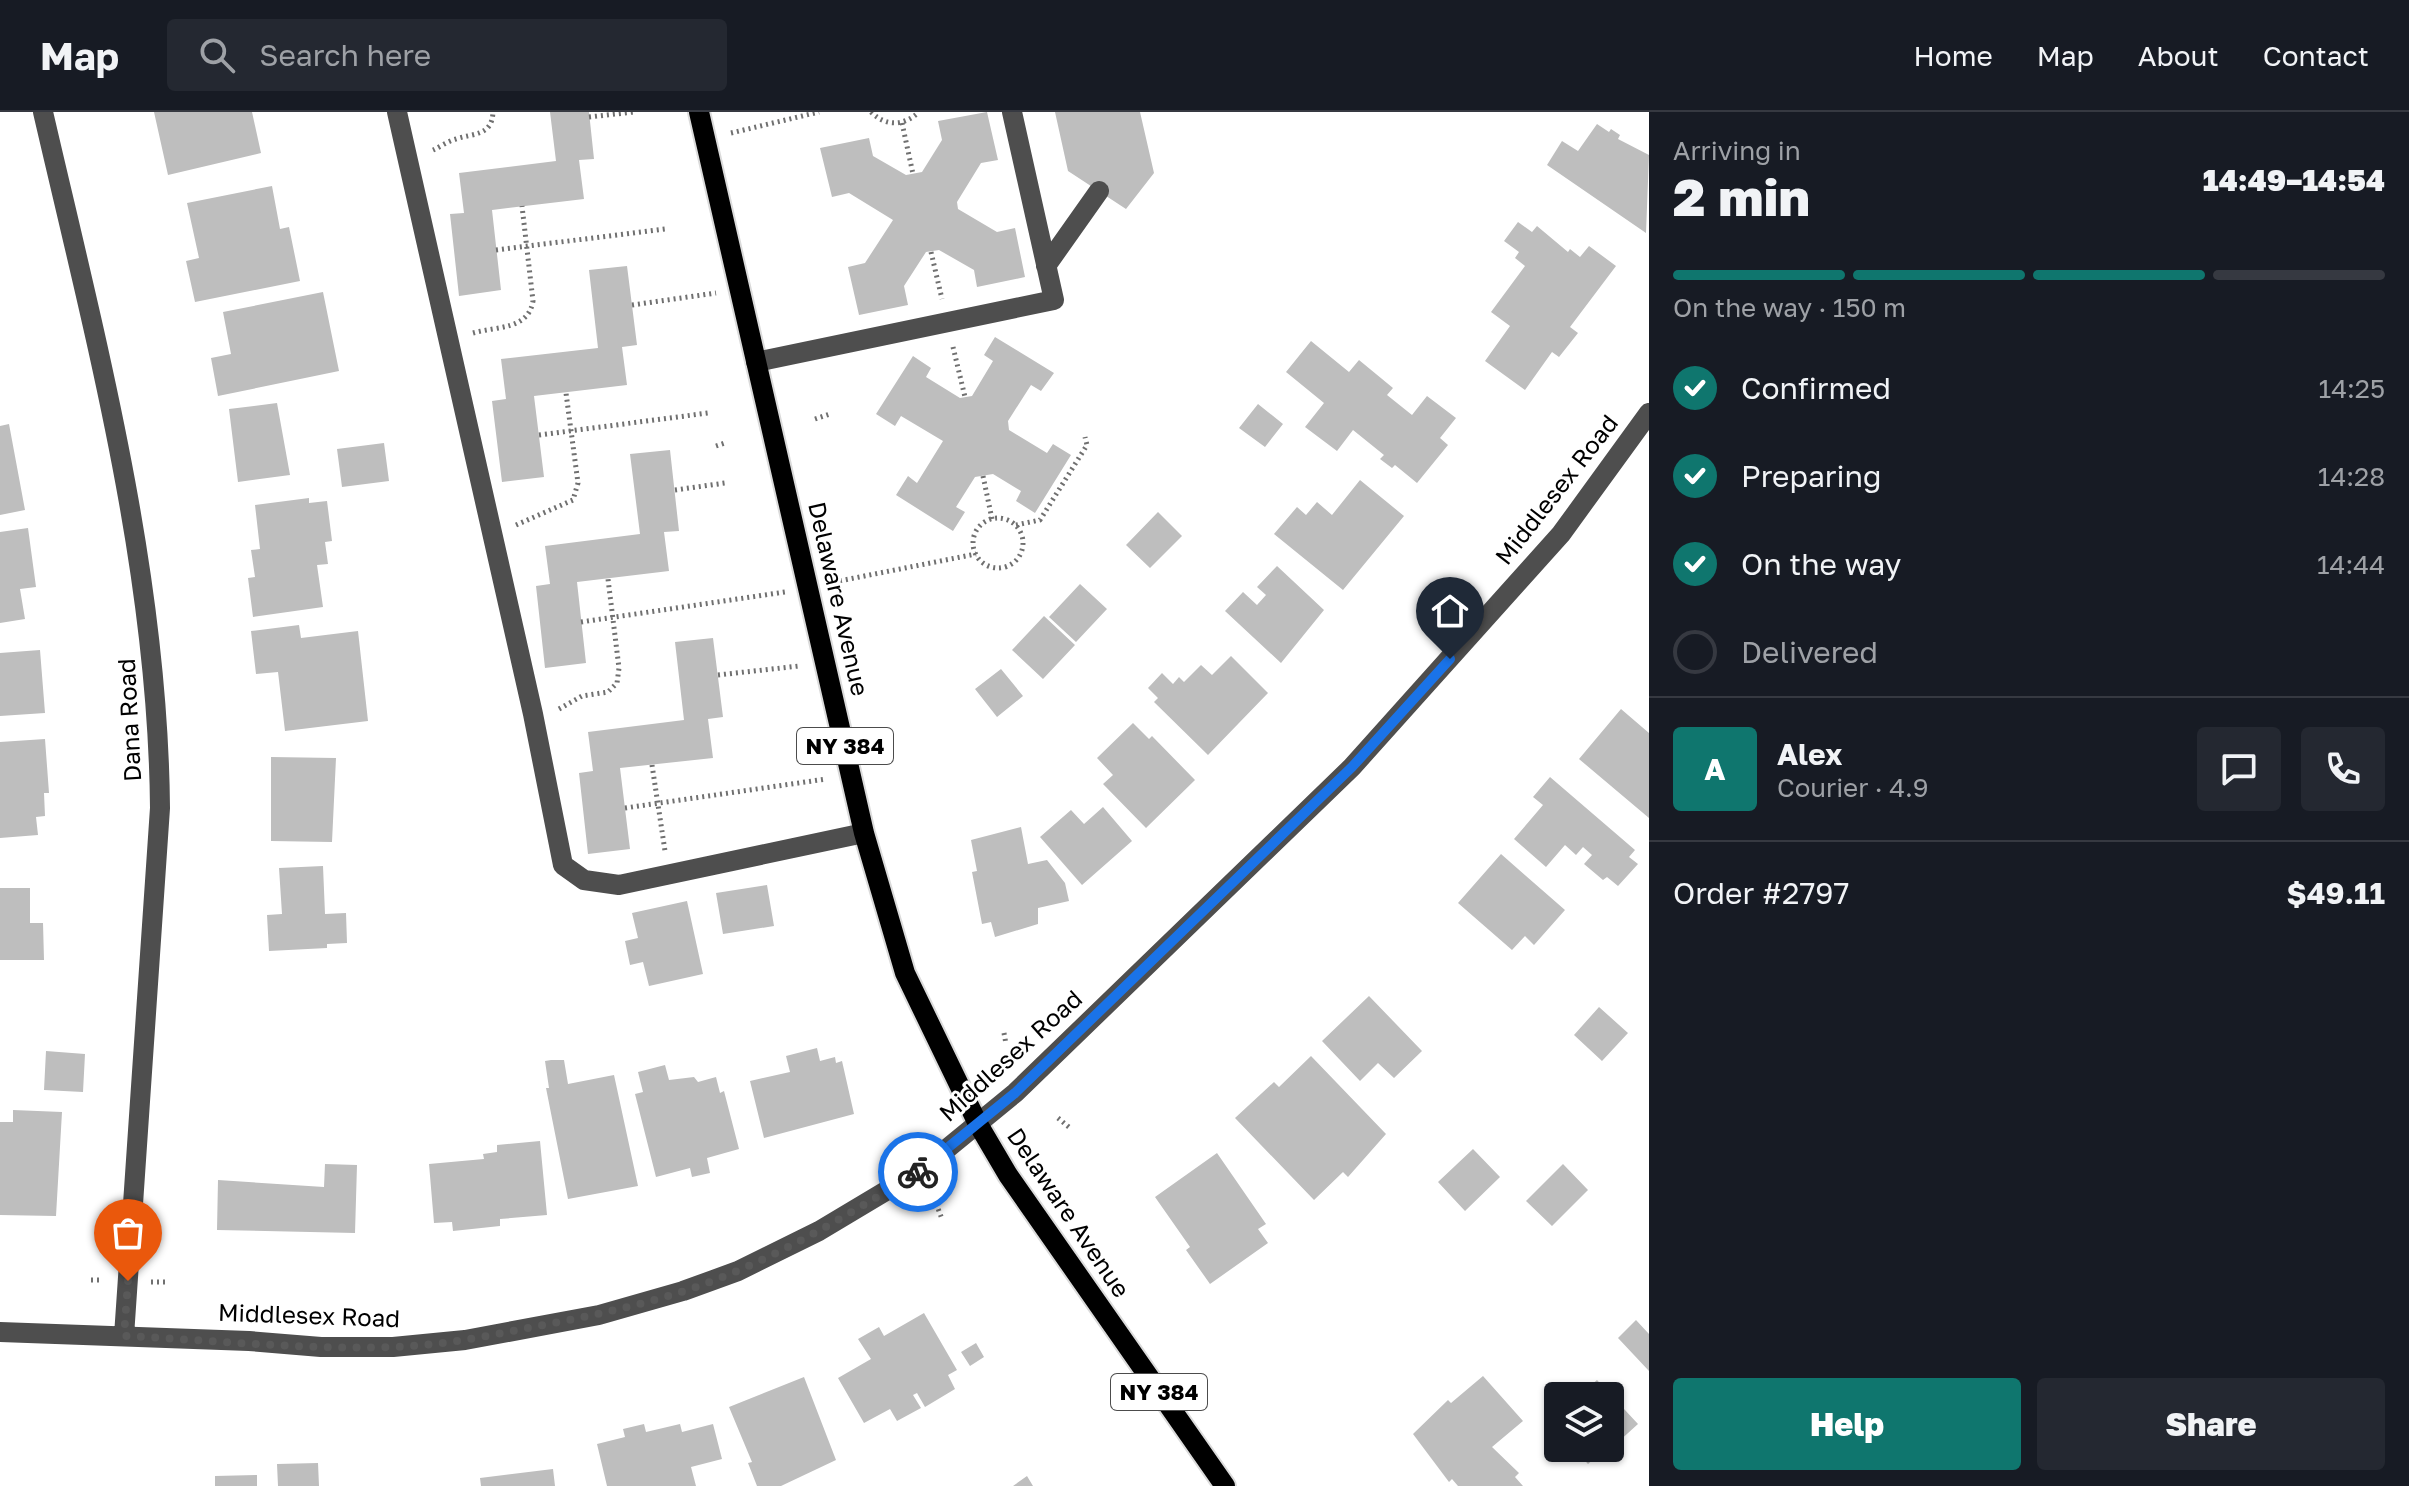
<!DOCTYPE html>
<html lang="en">
<head>
<meta charset="utf-8">
<style>
  body { margin:0; font-family:"Golos Text",sans-serif; background:#242831; color:#f1f3f6; height:100vh; display:flex; flex-direction:column; font-size:30px; white-space:nowrap }
  * { box-sizing:border-box; margin:0 }
  p { font-size:26px; color:#9ea1a6 }
  .icon { flex:none; width:44px; height:44px; fill:none; stroke:currentColor; stroke-width:2; stroke-linecap:round; stroke-linejoin:round }
  .map { position:relative; flex:1; overflow:hidden }
  .side { display:flex; flex-direction:column; background:#171b24; width:760px }
  .side>* { flex:none }
  .fabs { position:absolute; left:1544px; top:1270px; display:grid; gap:16px }
  .fabs a { display:grid; place-items:center; width:80px; height:80px; border-radius:8px; background:#171b24; box-shadow:0 2px 6px #0004; font-size:40px }
  .pin { position:absolute; display:grid; place-items:center; width:68px; height:68px; color:#fff; margin:-82px -34px; border-radius:50% 50% 50% 0; rotate:-45deg; box-shadow:0 0 8px #0007 }
  .pin .icon { rotate:45deg }
  .courier { position:absolute; display:grid; place-items:center; width:80px; height:80px; margin:-40px; border:6px solid #1a73e8; border-radius:50%; background:#fff; color:#222; box-shadow:0 2px 10px #0007 }
  .headline em { font-style:normal; font-weight:800 }
  .headline div { display:flex; flex-direction:column-reverse }
  .headline { display:flex; align-items:center; justify-content:space-between; height:136px; padding:0 24px }
  h1 { font-size:52px; font-weight:800; line-height:60px }
  .bar { display:grid; grid-template-columns:repeat(4,1fr); gap:12px 8px; align-content:center; height:96px; padding:0 24px }
  .bar i { height:10px; border-radius:6px; background:#363941 }
  .bar .selected { background:#0f766e }
  .bar p { grid-column:span 4 }
  .line { display:flex; align-items:center; gap:20px; padding:0 24px; border-top:2px solid #363941 }
  .line div { flex:1 }
  .round { display:grid; place-items:center; flex:none; width:84px; height:84px; border-radius:8px; background:#242831 }
  ol { padding:0 24px; list-style:none }
  li { display:flex; align-items:center; gap:24px; height:88px }
  li p { margin-inline-start:auto }
  li .icon { padding:8px; border-radius:50%; background:#0f766e; color:#fff; stroke-width:4 }
  li:last-child { color:#9ea1a6 }
  li i { width:44px; height:44px; border:4px solid #363941; border-radius:50% }
  .primary-button { display:flex; gap:16px; margin-top:auto; padding:16px 24px }
  .primary-button a { flex:1; height:92px; border-radius:8px; background:#0f766e; color:#fff; font-size:32px; font-weight:800; line-height:92px; text-align:center }
  .primary-button a+a { background:#242831; color:#f1f3f6 }
  header { display:flex; align-items:center; gap:48px; box-sizing:border-box; height:112px; padding:0 40px; background:#171b24; border-bottom:2px solid #363941 }
  header strong { font-size:38px }
  nav { display:flex; gap:44px; margin-inline-start:auto; font-size:28px }
  .search { width:560px; height:72px; background:#242831; display:flex; align-items:center; gap:20px; box-sizing:border-box; padding:0 28px; border-radius:8px; color:#9ea1a6; font-size:30px }
  main { display:flex; flex:1; min-height:0 }
  .map>svg:first-child { display:block }
  .building { fill:#bebebe }
  .lines { fill:none; stroke-linecap:round; stroke-linejoin:round }
  .major-casing { stroke:#dbdbdb; stroke-width:24 }
  .path { stroke:#707070; stroke-width:5; stroke-dasharray:2 4; stroke-linecap:butt }
  .minor { stroke:#4e4e4e; stroke-width:20 }
  .major { stroke:#000; stroke-width:20 }
  .done { stroke:#595959; stroke-width:8; stroke-dasharray:0 14.4 }
  .route { stroke:#1a73e8; stroke-width:10 }
  .labels { text-anchor:middle; stroke-width:6; stroke-linejoin:round; paint-order:stroke }
  .shield { fill:#fff; stroke:#4c4c4c; stroke-width:2 }
  .shield-label { font-size:22px; font-weight:bold; fill:#000 }
  .street-label { font-size:24px; fill:#000; stroke:#fff }
</style>
</head>
<body>
<header>
<strong>Map</strong>
<div class="search"><svg class="icon" aria-label="search" viewBox="0 0 24 24"><circle cx="10" cy="10" r="6"/><path d="M15 15l6 6"/></svg>Search here</div>
<nav><a>Home</a><a>Map</a><a>About</a><a>Contact</a></nav>
</header>
<main>
<div class="map">
<svg width="1649" height="1374" viewBox="0 0 1649 1374">
  <rect width="100%" height="100%" fill="#fff"/>
  <path class="building" d="M154,0H252L261,41L168,63Z
    M550,0H589L594,47L579,48L584,87L492,98L501,178L459,184L450,102L464,101L459,61L556,49Z
    M987,0L998,48L981,51L957,90L958,97L997,120L1015,116L1025,165L977,175L974,158L939,138L926,140L904,174L908,193L859,203L848,155L865,151L893,108L849,81L832,85L820,36L869,26L873,44L906,63L922,60L942,28L938,9Z
    M1055,0H1140L1154,61L1126,97L1068,59Z
    M1597,12L1609,20L1611,17L1620,23L1618,27L1649,43L1646,121L1547,53L1562,29L1578,39Z
    M272,74L280,117L289,115L300,169L195,190L186,149L199,146L187,91Z
    M1518,110L1532,120L1537,114L1568,140L1570,137L1580,145L1589,134L1616,154L1570,215L1578,221L1559,245L1552,240L1525,278L1485,249L1510,214L1491,200L1525,154L1515,146L1519,140L1504,129Z
    M627,154L637,233L622,235L627,273L534,284L544,365L502,370L492,289L506,287L501,247L598,236L589,158Z
    M323,180L339,259L218,284L211,246L231,242L223,200Z
    M995,225L1054,261L1041,279L1031,273L1008,309L1009,318L1047,341L1053,332L1071,343L1035,401L1016,389L1021,379L993,362L975,365L956,395L965,400L953,419L896,383L908,364L917,371L943,329L901,304L895,314L876,302L913,244L931,256L926,265L960,286L972,284L993,249L984,243Z
    M1311,229L1349,260L1359,248L1393,276L1387,283L1412,303L1427,284L1456,306L1440,326L1448,333L1417,371L1395,353L1392,356L1380,347L1384,343L1353,318L1337,339L1305,315L1324,291L1286,260Z
    M277,291L290,363L238,370L229,297Z
    M1258,292L1283,312L1265,335L1239,316Z
    M9,312L25,398L0,403V314Z
    M384,331L389,369L342,375L337,337Z
    M670,338L679,419L664,420L669,459L577,470L586,551L545,556L536,474L550,472L545,434L640,422L630,342Z
    M1360,368L1404,404L1343,478L1274,422L1297,395L1306,403L1317,390L1332,403Z
    M309,386V391L327,389L332,429L325,430L328,452L317,453L323,495L253,505L248,466L255,465L251,438L260,437L255,393Z
    M1158,400L1182,424L1150,456L1126,433Z
    M28,416L36,475L20,477L25,507L0,511V420Z
    M1277,454L1324,498L1281,551L1225,499L1243,480L1257,493L1266,483L1257,475Z
    M1080,472L1107,497L1076,530L1049,505Z
    M1044,504L1075,533L1043,567L1012,538Z
    M299,513L301,526L358,519L368,609L285,619L278,560L256,562L251,519Z
    M713,526L723,605L708,607L713,646L620,656L630,737L588,742L579,661L593,659L588,620L684,608L675,530Z
    M40,538L45,601L0,604V541Z
    M1231,544L1268,581L1208,643L1154,590L1158,586L1148,576L1162,561L1173,572L1179,565L1184,570L1201,553L1212,563Z
    M1001,557L1023,584L997,605L975,577Z
    M1621,597L1649,621V706L1579,647Z
    M1133,611L1149,627L1152,624L1195,668L1146,716L1103,672L1113,663L1097,646Z
    M45,627L49,681H44L45,704L36,705L38,723L0,726V630Z
    M271,645L336,646L332,730L271,729Z
    M1550,665L1635,738L1629,745L1638,752L1618,774L1607,765L1603,768L1584,752L1592,743L1583,735L1576,743L1565,733L1546,755L1514,727L1543,693L1533,685Z
    M1103,695L1132,729L1082,773L1040,725L1071,698L1084,712Z
    M1021,715L1028,752L1047,748L1065,771L1069,789L1038,796V812L995,825L991,810L982,812L972,760L977,759L971,728Z
    M1501,742L1565,798L1534,833L1525,824L1512,838L1458,791Z
    M323,754L325,802L346,801L347,831L327,832V836L269,839L267,803L282,802L279,756Z
    M767,773L774,814L723,822L716,781Z
    M0,776H30V811H43L44,848H0Z
    M687,789L703,862L649,874L643,850L630,853L625,829L638,826L632,801Z
    M1369,884L1422,939L1394,966L1378,951L1360,969L1322,929Z
    M1599,895L1628,921L1602,949L1574,923Z
    M817,936L820,949L835,945L836,951L842,949L854,1002L764,1026L750,969L790,960L786,944Z
    M46,939L85,942L83,980L44,978Z
    M1311,944L1386,1022L1348,1065L1343,1060L1314,1088L1235,1006L1274,970L1279,975Z
    M551,948H564L568,972L614,963L638,1074L568,1087L546,976H549L545,949Z
    M665,953L669,968L694,965L698,970L716,965L720,981L724,979L739,1037L707,1046L710,1061L692,1065L690,1056L656,1065L635,982L643,980L638,960Z
    M13,998L62,1000L56,1104L0,1103V1010H13Z
    M540,1029L547,1103L500,1107V1114L453,1119L452,1110L434,1111L429,1052L484,1047L483,1042L497,1040V1033Z
    M1473,1037L1500,1065L1465,1099L1438,1070Z
    M1217,1041L1266,1112L1258,1117L1268,1131L1210,1172L1186,1138L1190,1135L1155,1085Z
    M325,1052L357,1053L355,1121L217,1118L218,1068L324,1075Z
    M1563,1052L1588,1078L1552,1114L1526,1089Z
    M924,1201L957,1258L948,1263L955,1277L925,1295L917,1281L913,1283L921,1296L897,1309L890,1297L864,1311L838,1266L871,1247L858,1227L879,1215L884,1224Z
    M1636,1208L1649,1222V1259L1618,1226Z
    M976,1231L984,1245L970,1254L961,1240Z
    M1483,1264L1523,1309L1492,1335L1519,1361L1515,1365L1523,1374H1458L1452,1367L1449,1370L1413,1322L1448,1288L1451,1291Z
    M804,1265L836,1348L781,1374H757L748,1351L752,1350L729,1295Z
    M1597,1268L1638,1312L1617,1331L1614,1328L1610,1332V1284H1579Z
    M1558,1297V1320L1547,1308Z
    M644,1312L646,1320L680,1312L682,1320L713,1312L722,1347L691,1355L696,1374H607L597,1332L625,1325L623,1317Z
    M1573,1336H1606L1588,1352Z
    M318,1351L319,1374H278L277,1352Z
    M553,1357L555,1374H481L480,1366Z
    M257,1363V1374H215V1364Z
    M1027,1364L1033,1374H1013Z"/>
  <g class="lines">
    <defs>
      <path id="major" d="M699,0L864,721L905,861L978,1012L1008,1063L1225,1374"/>
    </defs>
    <use href="#major" class="major-casing"/>
    <path class="path" d="M871,0C886,15 904,14 919,0
      M589,5L634,0
      M902,11L913,62
      M731,21L819,0
      M433,38C440,35 448,29 456,27C474,21 492,24 493,0
      M496,138L665,117
      M931,140L942,187
      M632,193L716,181
      M473,221C498,214 528,218 533,189L522,94
      M953,235L965,285
      M815,307L830,302
      M539,323L708,301
      M716,334L725,331
      M983,364L992,407
      M675,378L725,371
      M973 431a25 25 0 1 1 50 0a25 25 0 1 1-50 0Z
      M516,413L573,388L578,371L566,281
      M1016,413L1040,408L1087,333L1085,325
      M834,470L976,442
      M581,510L785,480
      M718,563L799,554
      M559,597L582,584L608,580L617,571L619,556L608,467
      M652,653L665,739
      M625,696L826,667
      M1004,921L1006,932
      M1058,1006L1070,1016
      M904,1026L907,1028
      M934,1086L942,1107
      M91,1168H102
      M151,1170H166"/>
    <path class="minor" d="M43,0C96,229 158,460 160,696L124,1224
      M397,0L533,602L563,753L584,768L619,773L864,721
      M1046,154L1099,79
      M756,250L1054,188L1012,0
      M0,1220L249,1229L321,1235H393L465,1228L599,1203L683,1179L738,1159L819,1119L921,1058L1015,981L1352,655L1561,422L1649,301"/>
    <use href="#major" class="major"/>
  </g>
  <g class="lines">
    <path class="done" d="M128,1169L124,1224C213,1228 302,1238 390,1235C437,1234 483,1225 528,1216C580,1206 631,1196 681,1180C766,1153 843,1106 918,1060"/>
    <path class="route" d="M918,1060L1015,981L1352,655L1450,547"/>
  </g>
  <g class="labels">
    <g class="shield">
      <rect x="797" y="616" width="96" height="36" rx="6"/>
      <rect x="1111" y="1262" width="96" height="36" rx="6"/>
    </g>
    <g class="shield-label">
      <text x="845" y="642">NY 384</text>
      <text x="1159" y="1288">NY 384</text>
    </g>
    <g class="street-label">
      <text transform="translate(1557 378) rotate(-52)" y="8">Middlesex Road</text>
      <text transform="translate(838 487) rotate(77)" y="8">Delaware Avenue</text>
      <text transform="translate(130 608) rotate(-93)" y="8">Dana Road</text>
      <text transform="translate(1011 944) rotate(-42)" y="8">Middlesex Road</text>
      <text transform="translate(1068 1101) rotate(56)" y="8">Delaware Avenue</text>
      <text transform="translate(309 1204) rotate(2)" y="8">Middlesex Road</text>
    </g>
  </g>
</svg>
<div class="fabs">
<a><svg class="icon" aria-label="layers" viewBox="0 0 24 24"><path d="M12 4l9 5-9 5-9-5zM3 14l9 5 9-5"/></svg></a>
</div>
<div class="pin" style="left:128px;top:1169px;background:#ea580c"><svg class="icon" aria-label="bag" viewBox="0 0 24 24"><path d="M5 8h14l-1 12H6zM9 8a3 3 0 0 1 6 0"/></svg></div>
<div class="pin" style="left:1450px;top:547px;background:#1f2937"><svg class="icon" aria-label="home" viewBox="0 0 24 24"><path d="M3 11l9-7 9 7M6 9v11h12V9"/></svg></div>
<div class="courier" style="left:918px;top:1060px"><svg class="icon" aria-label="bike" viewBox="0 0 24 24"><circle cx="6" cy="16" r="4"/><circle cx="18" cy="16" r="4"/><path d="M6 16l4-8h5l3 8M10 8l3 8H6M13 5h3"/></svg></div>
</div>
<section class="side">
<div class="headline"><div><h1>2 min</h1><p>Arriving in</p></div><em>14:49–14:54</em></div>
<div class="bar"><i class="selected"></i><i class="selected"></i><i class="selected"></i><i></i><p>On the way · 150 m</p></div>
<ol>
<li><svg class="icon" aria-label="check" viewBox="0 0 24 24"><path d="M5 12l5 5 9-10"/></svg>Confirmed<p>14:25</p></li>
<li><svg class="icon" aria-label="check" viewBox="0 0 24 24"><path d="M5 12l5 5 9-10"/></svg>Preparing<p>14:28</p></li>
<li><svg class="icon" aria-label="check" viewBox="0 0 24 24"><path d="M5 12l5 5 9-10"/></svg>On the way<p>14:44</p></li>
<li><i></i>Delivered</li>
</ol>
<div class="line" style="height:144px"><b class="round" style="background:#0f766e;color:#fff">A</b><div><b>Alex</b><p>Courier · 4.9</p></div><a class="round"><svg class="icon" aria-label="chat" viewBox="0 0 24 24"><path d="M4 5h16v11H9l-5 4z"/></svg></a><a class="round"><svg class="icon" aria-label="phone" viewBox="0 0 24 24"><path d="M5 4h4l2 5-3 2q2 4 5 5l2-3 5 2v4C11 20 4 13 5 4z"/></svg></a></div>
<div class="line" style="height:104px"><div>Order #2797</div><b>$49.11</b></div>
<div class="primary-button"><a>Help</a><a>Share</a></div>
</section>
</main>
</body>
</html>
